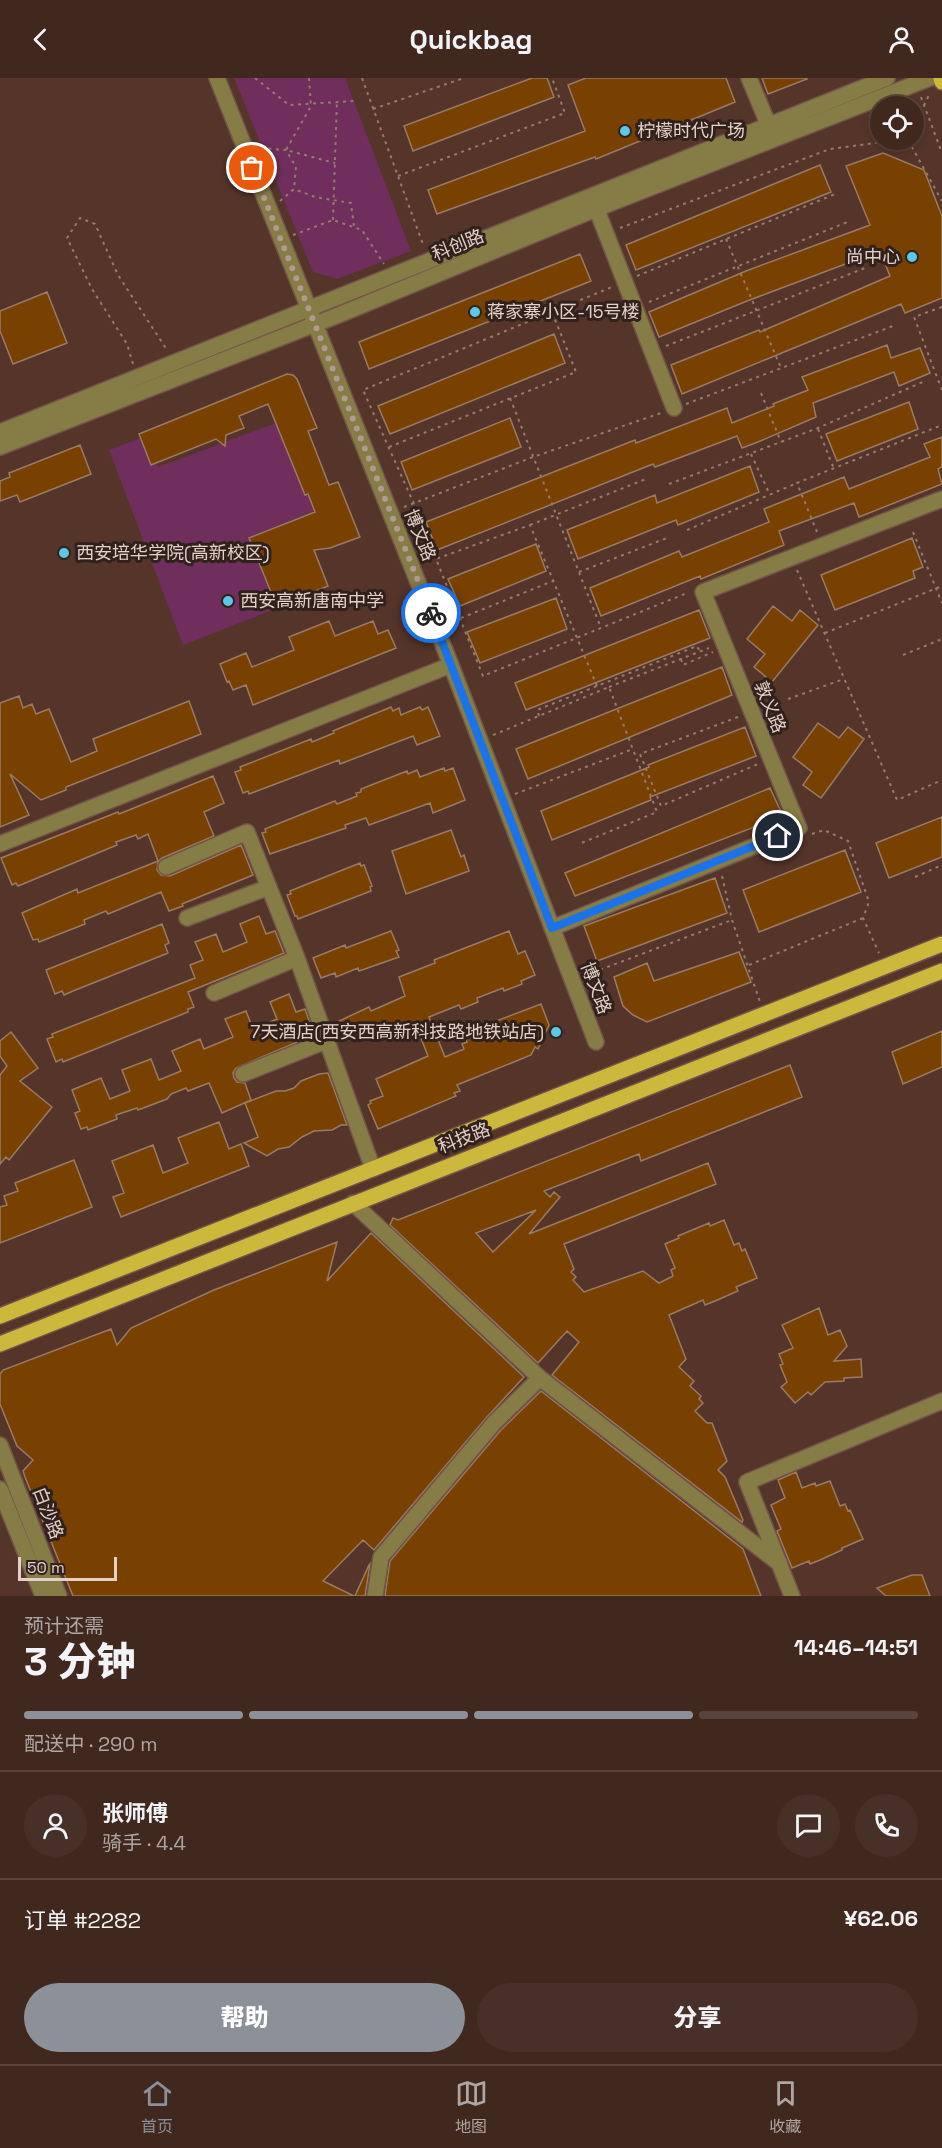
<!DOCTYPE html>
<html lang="zh">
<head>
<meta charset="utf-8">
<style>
  body { margin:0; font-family:"Space Grotesk","Noto Sans SC",sans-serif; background:#473028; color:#f1f3f6; height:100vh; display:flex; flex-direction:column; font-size:22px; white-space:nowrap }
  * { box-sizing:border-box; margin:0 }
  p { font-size:20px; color:#aea6a4 }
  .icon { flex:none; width:33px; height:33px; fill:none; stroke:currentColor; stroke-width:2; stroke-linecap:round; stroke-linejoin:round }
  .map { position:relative; height:1518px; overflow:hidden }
  .panel { display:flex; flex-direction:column; background:#40281f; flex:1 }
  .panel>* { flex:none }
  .buttons { position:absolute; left:870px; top:18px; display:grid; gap:12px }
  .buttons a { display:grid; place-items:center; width:54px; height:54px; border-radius:50%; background:#40281f; box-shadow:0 3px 9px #0003,0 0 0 2px #59443d; font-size:30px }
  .scale { position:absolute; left:18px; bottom:15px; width:99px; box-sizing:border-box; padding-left:6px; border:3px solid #e5d0c8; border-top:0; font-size:16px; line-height:21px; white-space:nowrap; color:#e5d0c8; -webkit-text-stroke:4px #30211c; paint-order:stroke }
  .pin { position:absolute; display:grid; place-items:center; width:51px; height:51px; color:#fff; margin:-26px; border:3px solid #fff; border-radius:50%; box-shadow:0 2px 6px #0007 }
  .courier { position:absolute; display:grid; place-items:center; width:60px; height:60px; margin:-30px; border:4px solid #1a73e8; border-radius:50%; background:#fff; color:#222; box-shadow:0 2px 8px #0007 }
  .headline em { font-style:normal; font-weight:800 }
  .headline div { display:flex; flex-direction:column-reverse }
  .headline { display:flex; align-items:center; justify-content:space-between; height:102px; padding:0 24px }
  h1 { font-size:39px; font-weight:800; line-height:45px }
  .bar { display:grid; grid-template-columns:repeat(4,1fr); gap:9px 6px; align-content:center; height:72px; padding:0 24px }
  .bar i { height:8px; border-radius:4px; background:#59443d }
  .bar .on { background:#8c9099 }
  .bar p { grid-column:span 4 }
  .line { display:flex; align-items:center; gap:15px; padding:0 24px; border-top:2px solid #59443d }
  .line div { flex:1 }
  .round { display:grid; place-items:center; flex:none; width:63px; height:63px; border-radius:32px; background:#473028 }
  .button { display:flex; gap:12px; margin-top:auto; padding:12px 24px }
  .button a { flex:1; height:69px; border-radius:36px; background:#8c9099; color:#fff; font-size:24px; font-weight:800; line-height:69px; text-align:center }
  .button a+a { background:#473028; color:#f1f3f6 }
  header { display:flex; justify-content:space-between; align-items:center; height:78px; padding:0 24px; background:#40281f; font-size:27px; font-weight:800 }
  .tabs { display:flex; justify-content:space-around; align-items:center; height:84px; border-top:2px solid #59443d; background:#40281f; font-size:16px; color:#aea6a4 }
  .tabs a { display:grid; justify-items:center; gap:3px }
  .tabs .on { color:#8c9099 }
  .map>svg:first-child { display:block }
  .green { fill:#6f2e5c }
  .building { fill:#784102; stroke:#997b63; stroke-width:1.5; fill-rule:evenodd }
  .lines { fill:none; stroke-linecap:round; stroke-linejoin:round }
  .minor-casing { stroke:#725449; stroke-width:18 }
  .major-casing { stroke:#725449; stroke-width:18 }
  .path { stroke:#957a6f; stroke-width:2; stroke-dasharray:3 4.5; stroke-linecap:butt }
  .minor { stroke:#867d46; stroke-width:15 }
  .major { stroke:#ccb93b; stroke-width:15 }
  .done { stroke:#b39a90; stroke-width:6; stroke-dasharray:0 10.8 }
  .route { stroke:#1a73e8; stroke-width:8 }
  .poi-dot { fill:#5cc7e7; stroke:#30211c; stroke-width:2 }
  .labels { text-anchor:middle; stroke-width:6; stroke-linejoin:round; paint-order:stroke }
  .poi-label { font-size:18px; fill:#e5d0c8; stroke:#30211c; text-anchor:start }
  .street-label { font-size:18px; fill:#e5d0c8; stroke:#30211c }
</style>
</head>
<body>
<header><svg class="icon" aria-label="back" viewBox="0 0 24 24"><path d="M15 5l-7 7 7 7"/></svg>Quickbag<svg class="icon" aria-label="person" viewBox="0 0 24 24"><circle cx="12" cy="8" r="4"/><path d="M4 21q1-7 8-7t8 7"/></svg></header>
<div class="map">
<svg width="942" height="1518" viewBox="0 0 942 1518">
  <rect width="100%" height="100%" fill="#553529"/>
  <path class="green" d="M234,0H345L411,173L337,201L313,194Z
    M279,344L314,433L253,458L280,529L183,567L109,372L146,358L158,389Z"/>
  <path class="building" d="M532,0H547L554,19L413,73L404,48Z
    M586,0H726L735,24L596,81L595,79L437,136L428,112L585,53L568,7Z
    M762,0H806L807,1L768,16Z
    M883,75L924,92L942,138V220L905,235L901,226L682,316L671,287L759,252L760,254L890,198L880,173L747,223L659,259L649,234L746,193L870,147L846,88Z
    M820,87L831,114L636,192L626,167Z
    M580,176L591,203L369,291L359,264Z
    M47,214L67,265L13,286L0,253V233Z
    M554,256L565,285L390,356L378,328Z
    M887,267L891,280L920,270L930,295L899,308L894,294L813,325L816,339L758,364L742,370L737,358L655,389L653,386L437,472L426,444L635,362L636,365L727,330L732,345L774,328L773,326L808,312L802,299Z
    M287,296L293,297L297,301L317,350L308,353L329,407L338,404L360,459L330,470L314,472L328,508L277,529L249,460L315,434L308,416L305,417L268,326L239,338L244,350L226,357L225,368L216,361L151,387L139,356Z
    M909,324L918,351L837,383L826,356Z
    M510,340L521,369L412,412L401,384Z
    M942,359V389L938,391L942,406L859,439L854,425L779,453L784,467L701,501L700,498L601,538L590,510L679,473L682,479L769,444L764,431L844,399L849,411L930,379L924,366Z
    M80,367L91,396L20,424L17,417L0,423V403L10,399L9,395Z
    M750,388L759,414L678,447L676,442L578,481L567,452L655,417L657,425Z
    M912,460L923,489L913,493L915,500L835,532L821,497Z
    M536,466L546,493L460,528L448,501Z
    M556,520L567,551L480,585L467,554Z
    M773,528L792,543L800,532L818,547L772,604L754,589L765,576L747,561Z
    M699,532L710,560L526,632L515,605Z
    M329,543L335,558L373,543L378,556L388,552L396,570L253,627L246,607L233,612L229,603L227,604L220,586L246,575L252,589L294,572L289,559Z
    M722,589L732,617L528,701L516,671Z
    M19,618L23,630L32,626L36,636L49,631L71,684L97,673L93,661L189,623L201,656L66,709V712L41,722L10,696L29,737L0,749V625Z
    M391,629L393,633L399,630L401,637L420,629L422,632L428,629L440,658L417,667L413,658L340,686L339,682L249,716L248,713L243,715L235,694L241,692L240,689L311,661L312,664L334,655L333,653Z
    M818,645L839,660L848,649L864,661L821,720L803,707L812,694L793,679Z
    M745,649L756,678L650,719L651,722L552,762L541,733L649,689L648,687Z
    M444,690L445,693L453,690L465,722L433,735L430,725L369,747L366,740L345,747L346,750L270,776L262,755L266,754L265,751L335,723L337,726L357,718L356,715L361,714V711L407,693L408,696L417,692L420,699Z
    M213,698L224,725L204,734L214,758L162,780L158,784L157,792L161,797L170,798L241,767L253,797L182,826L183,828L169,833L161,814L108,836L106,833L84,842L85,846L39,864L38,861L33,862L22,835L77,811L78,815L158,783L148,756L138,761L136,757L116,764L117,767L18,808L16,805L12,807L1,780L118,734L119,736Z
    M770,710L783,738L575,818L565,795Z
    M942,739V779L889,800L876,765Z
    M451,752L461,779L464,777L469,793L406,816L392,773Z
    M845,772L861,814L759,854L743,812Z
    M360,785L361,788L364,787L372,808L370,809L371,813L298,841L297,838H295L287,817L291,816L290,813Z
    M715,800L727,835L597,883L584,848Z
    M259,838L266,856L275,853L284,875L188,914L194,929L188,931V934L63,984L62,981L56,984L47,961L53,959L52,956L195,900L190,887L203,882L195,864L216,856L223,874L247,864L240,846Z
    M162,846L169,865L165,867L168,875L73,913L64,917L62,913L55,916L46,892Z
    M391,853L399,872L396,873L399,879L359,893L358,890L336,899L335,895L321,900L313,880L345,867L346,870Z
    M509,853L518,876L525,873L535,897L521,903L522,906L504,913L503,910L477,920L478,924L461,931L459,927L429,939L445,979L464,971L462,966L467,964L465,960L469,956L479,953L478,950L541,926L549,947L538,971L535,969L531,977L457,1007L460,1013L454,1015L456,1018L378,1051L368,1027L371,1025L370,1023L383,1018L376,1001L428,978L415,945L384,956L383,952L361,962L359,957L347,962L339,943L369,929L371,933L378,930L405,918L399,899L435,885L434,882Z
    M739,874L751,904L647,944L633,937L623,928L614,899L647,885L654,903Z
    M289,916L296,934L305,931L314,957L236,990L233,995L234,1000L237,1004L245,1005L251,1022L222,1035L209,1005L188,1013L186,1010L171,1016L167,1021L138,1032L137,1030L116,1037L117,1041L88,1052L87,1049L81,1051L75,1035L80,1033L72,1012L101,1000L110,1021L130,1013L122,992L151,981L159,1002L181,993L172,973L200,961L204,971L233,959L225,941L246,933L253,951L277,941L270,924Z
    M942,953V989L903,1006L892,974Z
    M11,954L38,990L20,1003L52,1029L9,1082L6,1079L0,1086V997L7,988L0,978V963Z
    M790,987L802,1019L641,1083L639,1076L544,1113L550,1119L554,1114L560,1119L529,1156L708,1085L716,1106L564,1166L574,1191L571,1194L576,1199L573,1202L584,1214L643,1193L659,1205L673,1198L671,1192L675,1190L665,1166L679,1160L678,1158L709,1145L710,1148L724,1142L734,1167L739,1165L742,1173L745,1171L757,1200L736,1209L738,1213L715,1223L705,1227L703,1222L669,1237L686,1281L679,1289L694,1303L690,1308L701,1318L699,1321L703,1325L695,1333L707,1345H712L727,1383L718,1392L725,1399L743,1442L742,1444L552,1297L579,1264L567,1253L538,1285L390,1147L393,1140L398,1142ZM536,1132L493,1174L476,1155Z
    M328,995L347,1047H341L332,1052L314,1053L302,1059L289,1069L278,1071L267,1078L244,1065L258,1059L245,1025L276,1013H285L294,1010L301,1003L319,996Z
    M219,1044L229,1071L241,1066L249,1088L121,1139L113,1119L124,1115L112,1083L153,1067L163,1095L188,1085L178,1060Z
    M74,1082L92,1129L0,1165V1129L7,1127L4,1118L18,1113L15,1105Z
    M371,1155L524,1299L487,1339L374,1472L363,1462L323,1503L354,1518H73L25,1399L23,1393L33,1382L17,1368L0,1326V1296L3,1292L111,1251L117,1267L131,1250L214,1212L337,1164L327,1203Z
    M819,1230L828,1257L840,1252L847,1268L834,1283L861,1281L862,1299L844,1300V1303L825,1304L811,1317L808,1314L795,1325L781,1309L787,1304L780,1287L783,1286L779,1276L793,1270L782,1247Z
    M541,1313L743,1471L761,1518H385L390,1483L501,1352Z
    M796,1394L802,1410L815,1405L816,1408L830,1403L840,1428L845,1426L848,1433L850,1432L863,1461L842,1470V1472L820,1482L810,1486L809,1483L792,1490L777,1453L781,1451L771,1427L785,1420L778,1402Z
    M370,1486L365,1518H355L369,1487Z
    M912,1497H922L930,1518H886L877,1510Z"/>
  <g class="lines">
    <defs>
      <path id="minor" d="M217,0L451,587L596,964
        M749,0L769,48
        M593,122L674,330
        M0,354L887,0
        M0,369L336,238L596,131L930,0
        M0,766L451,587
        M166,789L247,754L297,880L373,1091
        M187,840L269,809
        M552,850L799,750L703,514L942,421
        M214,915L297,880
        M243,996L326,963
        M353,1125L540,1300L780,1486
        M0,1367L59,1518
        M0,1411L43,1518
        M375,1518L381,1479L494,1345L540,1300
        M792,1518L747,1404L942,1323"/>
      <path id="major" d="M941,0L942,4
        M0,1238L942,866
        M0,1266L942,893"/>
    </defs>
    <use href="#minor" class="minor-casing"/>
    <use href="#major" class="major-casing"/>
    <path class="path" d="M255,0L289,27L354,23
      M309,0L311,28L286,72L335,85
      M362,0L424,169
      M921,19L942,75
      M373,31L464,0
      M914,48L930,15
      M908,62L942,123
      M261,70L286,72L296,89L294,111
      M398,98L565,35L552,0
      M280,123L294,111L315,119L351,125L354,149
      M333,142L337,22
      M620,150L830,71L897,62
      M293,157L333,142L362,152L384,186
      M726,161L781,290
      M637,198L835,116
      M649,224L850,143
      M942,229L914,239L942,312
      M666,268L865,190
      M133,286L127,266L92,211L67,160L80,140L95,146L118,197L167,272
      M761,315L781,364
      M510,320L601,550
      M686,326L893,248
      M818,351L834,391
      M389,369L576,294L552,234
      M751,376L770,417
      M669,406L818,350L925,303
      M414,426L363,312L612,209
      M404,429L533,379L661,335
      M530,447L646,401
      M687,452L797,405
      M817,454L797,405L942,347
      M913,454L942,525
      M797,492L897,722L942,702
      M579,494L667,460
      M461,540L553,503
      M825,555L942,508
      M903,577L942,561
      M681,581L683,587L713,574
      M597,608L530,447L436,481L483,598L687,515
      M609,609L709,570
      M788,621L844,601
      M539,638L537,632L697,568L700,574
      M738,639L640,676L661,728L758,686
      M493,657L609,609L657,734L579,766
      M515,716L633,671
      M812,756L824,752L848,763L869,824L863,840L879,875
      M722,798L732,842L760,924
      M915,799L942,787
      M749,887L863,840
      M586,897L732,842"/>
    <use href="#minor" class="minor"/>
    <use href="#major" class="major"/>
  </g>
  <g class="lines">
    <path class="done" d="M252,90L431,535"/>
    <path class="route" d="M431,535L552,850L778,758"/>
  </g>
  <g class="poi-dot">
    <circle cx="625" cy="53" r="6"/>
    <circle cx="912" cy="179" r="6"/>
    <circle cx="475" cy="234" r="6"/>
    <circle cx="64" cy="475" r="6"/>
    <circle cx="228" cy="523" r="6"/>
    <circle cx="556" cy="954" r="6"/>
  </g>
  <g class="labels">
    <g class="poi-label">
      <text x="637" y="59">柠檬时代广场</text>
      <text x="900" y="185" text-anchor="end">尚中心</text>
      <text x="487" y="240">蒋家寨小区-15号楼</text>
      <text x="76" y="481">西安培华学院(高新校区)</text>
      <text x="240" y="529">西安高新唐南中学</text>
      <text x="544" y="960" text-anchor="end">7天酒店(西安西高新科技路地铁站店)</text>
    </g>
    <g class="street-label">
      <text transform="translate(458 167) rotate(-22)" y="6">科创路</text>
      <text transform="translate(420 457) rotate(68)" y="6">博文路</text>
      <text transform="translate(770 629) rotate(68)" y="6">敦义路</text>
      <text transform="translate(596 910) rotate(69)" y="6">博文路</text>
      <text transform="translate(464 1060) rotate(-21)" y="6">科技路</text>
      <text transform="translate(48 1435) rotate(69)" y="6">白沙路</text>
    </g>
  </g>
</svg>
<div class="buttons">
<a><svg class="icon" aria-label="locate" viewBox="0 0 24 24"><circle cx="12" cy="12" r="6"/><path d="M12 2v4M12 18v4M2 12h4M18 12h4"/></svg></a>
</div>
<div class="scale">50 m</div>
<div class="pin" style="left:252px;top:90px;background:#ea580c"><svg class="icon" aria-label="bag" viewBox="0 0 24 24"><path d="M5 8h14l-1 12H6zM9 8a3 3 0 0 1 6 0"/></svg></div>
<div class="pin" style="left:778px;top:758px;background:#1f2937"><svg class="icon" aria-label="home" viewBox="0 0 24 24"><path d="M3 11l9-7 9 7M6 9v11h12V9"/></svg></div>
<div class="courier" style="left:431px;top:535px"><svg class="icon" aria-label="bike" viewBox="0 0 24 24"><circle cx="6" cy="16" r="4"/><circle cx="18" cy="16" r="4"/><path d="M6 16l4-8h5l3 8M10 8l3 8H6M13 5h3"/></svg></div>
</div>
<section class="panel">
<div class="headline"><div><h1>3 分钟</h1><p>预计还需</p></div><em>14:46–14:51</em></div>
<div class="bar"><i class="on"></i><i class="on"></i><i class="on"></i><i></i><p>配送中 · 290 m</p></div>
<div class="line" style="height:108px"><a class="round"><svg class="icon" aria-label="person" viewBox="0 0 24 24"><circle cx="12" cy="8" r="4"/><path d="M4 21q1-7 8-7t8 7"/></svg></a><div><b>张师傅</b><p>骑手 · 4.4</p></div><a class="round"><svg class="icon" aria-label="chat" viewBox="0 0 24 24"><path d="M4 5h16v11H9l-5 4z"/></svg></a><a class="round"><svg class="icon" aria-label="phone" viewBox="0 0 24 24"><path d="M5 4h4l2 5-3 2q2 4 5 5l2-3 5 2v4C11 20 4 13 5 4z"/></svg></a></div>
<div class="line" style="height:78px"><div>订单 #2282</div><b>¥62.06</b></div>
<div class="button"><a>帮助</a><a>分享</a></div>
</section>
<nav class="tabs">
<a class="on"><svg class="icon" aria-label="home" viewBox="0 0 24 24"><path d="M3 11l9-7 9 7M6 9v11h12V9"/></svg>首页</a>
<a><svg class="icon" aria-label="map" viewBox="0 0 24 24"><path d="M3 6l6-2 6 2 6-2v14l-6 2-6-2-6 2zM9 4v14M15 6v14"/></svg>地图</a>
<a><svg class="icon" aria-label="saved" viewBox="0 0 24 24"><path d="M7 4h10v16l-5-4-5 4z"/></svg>收藏</a>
</nav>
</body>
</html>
